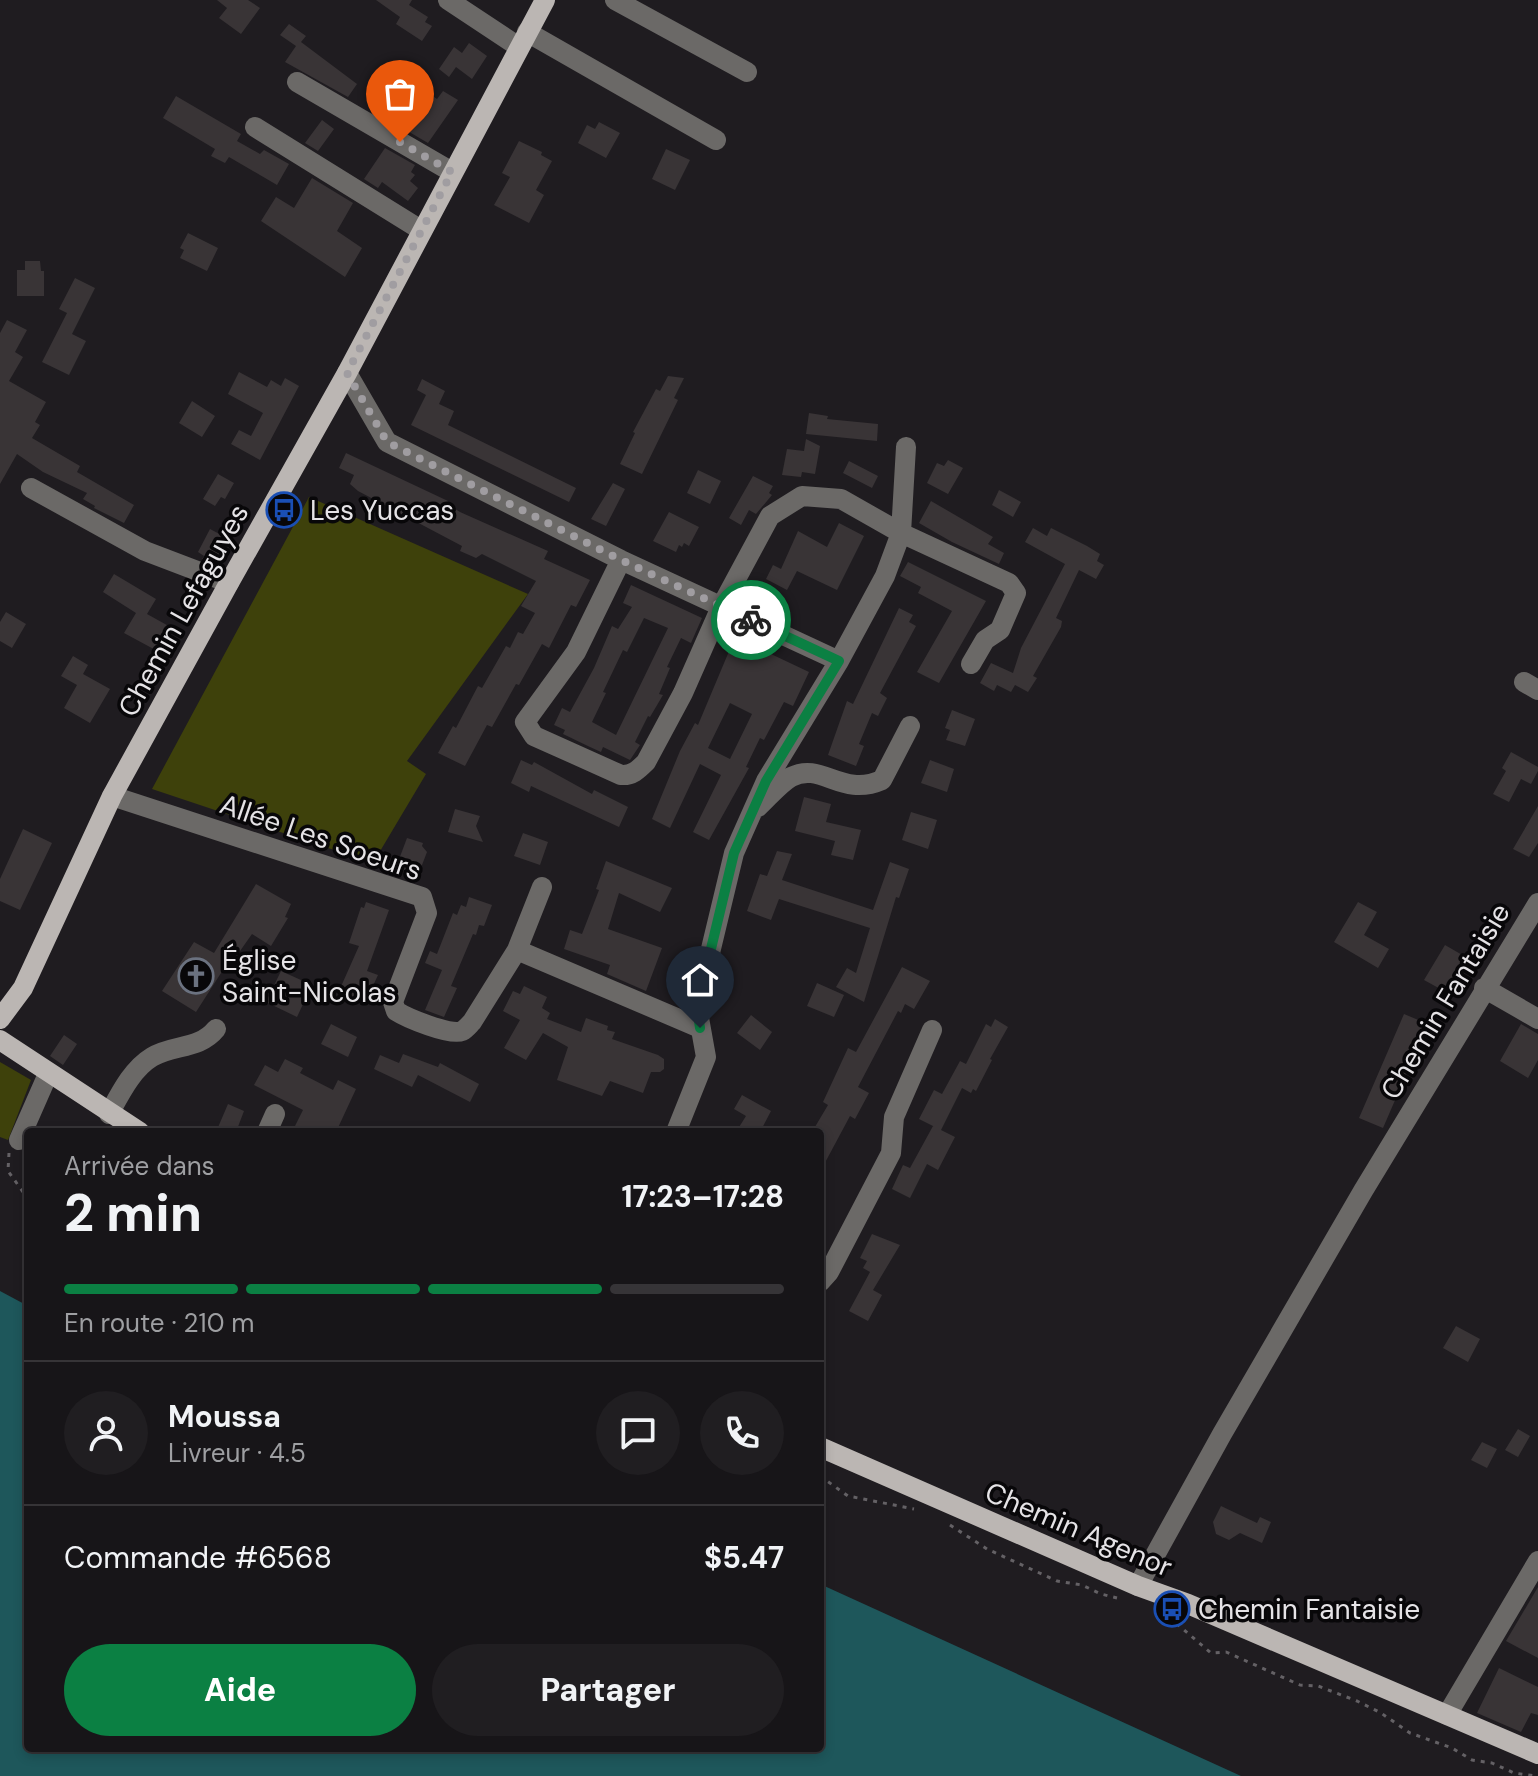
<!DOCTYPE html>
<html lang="fr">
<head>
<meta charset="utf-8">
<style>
  body { margin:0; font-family:"DM Sans",sans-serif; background:#201e21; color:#f1f3f6; height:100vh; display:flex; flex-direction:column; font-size:30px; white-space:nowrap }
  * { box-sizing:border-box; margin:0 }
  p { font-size:26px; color:#9e9fa2 }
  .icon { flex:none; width:44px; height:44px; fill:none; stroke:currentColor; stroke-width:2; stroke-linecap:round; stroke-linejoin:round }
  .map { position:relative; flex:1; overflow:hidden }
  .details { position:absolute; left:24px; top:1128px; width:800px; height:624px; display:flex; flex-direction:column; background:#171518; border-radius:8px; box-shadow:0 4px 12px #0003,0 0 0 2px #363437 }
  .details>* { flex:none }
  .pin { position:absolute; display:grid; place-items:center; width:68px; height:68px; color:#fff; margin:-82px -34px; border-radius:50% 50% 50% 0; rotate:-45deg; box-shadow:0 0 8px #0007 }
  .pin .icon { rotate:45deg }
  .courier { position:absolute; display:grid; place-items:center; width:80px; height:80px; margin:-40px; border:6px solid #0b8043; border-radius:50%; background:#fff; color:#222; box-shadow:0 2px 10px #0007 }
  .head em { font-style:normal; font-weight:800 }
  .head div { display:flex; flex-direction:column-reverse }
  .head { display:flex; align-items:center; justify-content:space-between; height:136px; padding:0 40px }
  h1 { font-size:52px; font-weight:800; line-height:60px }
  .bar { display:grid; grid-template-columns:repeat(4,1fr); gap:12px 8px; align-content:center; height:96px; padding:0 40px }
  .bar i { height:10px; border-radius:6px; background:#363437 }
  .bar .selected { background:#0b8043 }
  .bar p { grid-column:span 4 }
  .line { display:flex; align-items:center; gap:20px; padding:0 40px; border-top:2px solid #363437 }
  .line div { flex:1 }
  .round { display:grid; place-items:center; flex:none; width:84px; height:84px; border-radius:42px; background:#201e21 }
  .cta { display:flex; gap:16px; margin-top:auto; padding:16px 40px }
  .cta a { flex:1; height:92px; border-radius:48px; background:#0b8043; color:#fff; font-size:32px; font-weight:800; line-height:92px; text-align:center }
  .cta a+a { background:#201e21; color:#f1f3f6 }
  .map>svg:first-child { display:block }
  .green { fill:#3e410b }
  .water { fill:#1e575b }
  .building { fill:#393436; fill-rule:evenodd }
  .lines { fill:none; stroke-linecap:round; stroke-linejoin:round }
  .path { stroke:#646165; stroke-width:3; stroke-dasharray:4 6; stroke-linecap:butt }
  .minor { stroke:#6b6967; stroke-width:20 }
  .major { stroke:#bbb6b3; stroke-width:20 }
  .done { stroke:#a09da1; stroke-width:8; stroke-dasharray:0 14.4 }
  .route { stroke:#0b8043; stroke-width:10 }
  .labels { text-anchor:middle; stroke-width:7; stroke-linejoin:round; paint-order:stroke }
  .poi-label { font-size:28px; fill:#e5e3e6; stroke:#080709; text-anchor:start }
  .street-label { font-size:28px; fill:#e5e3e6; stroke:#080709 }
</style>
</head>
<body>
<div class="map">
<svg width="1538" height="1776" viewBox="0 0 1538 1776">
  <rect width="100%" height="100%" fill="#1f1c20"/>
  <path class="green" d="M309,497L528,594L407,761L426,774L373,863L152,789Z
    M0,1062L31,1080L8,1140L0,1137Z"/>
  <path class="water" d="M0,1291L28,1306V1748H820V1584L1241,1776H0Z"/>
  <path class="building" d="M217,0H248L260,8L241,34L219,18L227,8Z
    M376,0H412L409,5L428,17L425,22L432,26L422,41L396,24L400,17Z
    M289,24L306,36L301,42L357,84L348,97L285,62L296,46L280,35Z
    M469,43L487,56L472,79L456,67L449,77L439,69L454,47L462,53Z
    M415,84L437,99L443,91L458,100L428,143L382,116L384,111L376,106L382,96L400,105Z
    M176,96L241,134L237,141L260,154L264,150L289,164L277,185L229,157L225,163L211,156L215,149L163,118Z
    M322,120L334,129L318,151L305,143Z
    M599,122L620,133L606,158L578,143L587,125L595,129Z
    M519,141L542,152L541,155L552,161L536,190L544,195L529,223L494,205L510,177L502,173Z
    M385,148L415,165L411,172L415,175L410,181L418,188L408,201L382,182L378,188L364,179Z
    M666,149L690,160L675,190L652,179Z
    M312,178L353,203L337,231L362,248L345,277L261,221L276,197L294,208Z
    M188,233L218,248L207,271L180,258L184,250L180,248Z
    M25,261H40L41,271H44V296H17V270H25Z
    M75,278L95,288L72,334L86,341L69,375L42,362L67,313L59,309Z
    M7,320L27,330L15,352L23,357L9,381L46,402L35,422L40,425L32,438L80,466L77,472L134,505L124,523L94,508L95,506L83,499L87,493L43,472L17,454L0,484V333Z
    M239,372L267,387L271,380L281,386L285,378L299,386L260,460L231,444L239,430L251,436L263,413L228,394Z
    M668,376L684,378L674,398L678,400L642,474L620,464L635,433L633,432L656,389L660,391Z
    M422,379L445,391L439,404L454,411L448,425L576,488L569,502L411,425L426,395L417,390Z
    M192,401L215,416L202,437L179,423Z
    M809,413L828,416L827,419L878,424L877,441L806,434Z
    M806,439L820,446L815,474L802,472L801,477L782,475L787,449L804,451Z
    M346,453L448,501L447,504L460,512L548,551L544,559L590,580L576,607L571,605L549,648L542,644L519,685L516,684L492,727L487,725L465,766L438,753L453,726L456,728L478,686L482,688L506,646L510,648L518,632L523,634L535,613L521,606L536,581L482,554L476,558L460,551L462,546L358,491L350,484L354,475L339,468Z
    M948,460L963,468L948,494L927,483L937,463L944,466Z
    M849,461L878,476L872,488L843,473Z
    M698,470L721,481L710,504L687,493Z
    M218,474L234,483L225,499L221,497L215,506L203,499Z
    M753,476L773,486L769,493L772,495L756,514L749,510L741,525L729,518Z
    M613,483L625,489L606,526L591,519Z
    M999,490L1021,502L1013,517L992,505Z
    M931,501L993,537L988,544L1004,553L999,564L952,542L919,523Z
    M669,512L699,527L689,546L684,543L682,547L679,545L676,552L653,541Z
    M839,523L864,536L837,590L797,571L787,590L766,579L773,565L781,569L798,531L827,547Z
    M1033,528L1047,536L1051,528L1087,546L1100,554L1097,561L1104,565L1096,579L1079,570L1056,618L1062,621L1061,627L1033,676L1037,678L1028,692L1015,685L1011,692L997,685L994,691L980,683L991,663L1013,673L1021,648L1065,564L1025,542Z
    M210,529L229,539L216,564L202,559L204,556L198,552Z
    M908,562L986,601L939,683L917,672L952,611L918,593L921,587L900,576Z
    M114,574L156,599L147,614L174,629L161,653L124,633L136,613L103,592Z
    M631,585L702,618L691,643L681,638L667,667L670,668L659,694L663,695L650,717L648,716L635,742L640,745L630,760L603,747L601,752L590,747L563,734L565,730L554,725L562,708L570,712L594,668L612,626L618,629L632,607L623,603ZM644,618L668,628L616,735L592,722L606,693L603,692L623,650L627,652Z
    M899,608L913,615L909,622L916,626L880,693L887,698L878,716L872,713L859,744L864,746L856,766L828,755L847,701L853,704Z
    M6,612L26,624L12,648L0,641V622Z
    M735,637L809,672L793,706L784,702L764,740L760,738L746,767L749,768L709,840L693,832L721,775L700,764L670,828L652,819L680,751L695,723L698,725ZM730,703L752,714L730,759L708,748Z
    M73,656L88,665L83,674L110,689L90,723L64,708L77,685L61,676Z
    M952,710L975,719L965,746L946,740L950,730L945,728Z
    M1511,752L1538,767V771L1531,784L1521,779L1509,802L1493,794L1506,771L1502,768Z
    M521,760L532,765L534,762L592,794L594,790L628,807L619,827L531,786L529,792L511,783Z
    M930,760L954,769L947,792L921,783Z
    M804,797L831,804L826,822L861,830L853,860L831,855L835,841L795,831Z
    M1538,806V843L1529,857L1513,849Z
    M455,809L480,816L476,826L483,842L448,832Z
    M911,812L937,820L928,849L902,840Z
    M23,829L52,843L20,910L0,901V879Z
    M523,833L548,842L540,865L514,856Z
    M407,838L423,843L422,846L427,852L417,878L395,870Z
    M777,851L792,854L782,880L873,910L890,862L909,869L899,898L896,897L864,1002L836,987L847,968L856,973L870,928L779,899L771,920L747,911L760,874L767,876Z
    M606,861L672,888L660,912L619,893L608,929L662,948L646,991L607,974L610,965L564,949L570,930L582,934L599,890L596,889Z
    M256,884L291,904L285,917L288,918L271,946L252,934L233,961L230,959L196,1012L162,991L194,942L214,953Z
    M469,897L492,905L484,926L479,925L476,935L473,934L451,986L457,988L444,1017L425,1010L442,970L425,963L430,951L437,954L453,913L457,915L461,905L466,907Z
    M366,902L389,910L367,971L378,975L365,1003L339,991L359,946L349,943L361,907L364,908Z
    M1358,902L1377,912L1364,935L1389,949L1378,968L1334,942Z
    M1445,945L1464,956L1453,983L1450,981L1444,991L1424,980Z
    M902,967L930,981L914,1009L905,1004L901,1013L898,1011L858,1087L869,1093L855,1119L850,1116L820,1172V1132H812L828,1105L823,1102L848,1048L856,1052Z
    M281,971L312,985L297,1017L266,1002Z
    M817,983L844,995L834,1017L807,1006Z
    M524,986L547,997L542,1008L550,1013L547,1019L581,1032L586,1018L608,1026L607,1030L615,1032L612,1039L658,1055L664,1059V1069L660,1072H651L643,1093L610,1081L602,1096L557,1080L568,1047L543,1033L526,1060L504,1048L520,1020L503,1011L513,991L520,994Z
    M1404,1014L1428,1024L1383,1128L1359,1118Z
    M751,1015L772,1032L760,1050L737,1033Z
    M995,1019L1008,1027L990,1059L992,1060L976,1091L973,1089L971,1093L962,1088L941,1130L919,1119L934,1090L942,1094L960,1061L966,1064L986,1024L991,1027Z
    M331,1024L357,1037L348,1057L321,1044Z
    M1521,1024L1538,1034V1060L1528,1078L1500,1061Z
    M64,1035L77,1044L63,1065L50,1056Z
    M403,1054L438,1067L440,1063L479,1084L470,1102L418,1075L412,1087L374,1069L380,1055L399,1063Z
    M285,1059L303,1068L300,1073L333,1090L338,1080L356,1089L336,1132H292L303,1110L254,1085L265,1065L278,1072Z
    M742,1095L771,1111L760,1132H736L746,1116L734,1109Z
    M228,1104L244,1111L236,1132H216Z
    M933,1126L955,1137L938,1170L927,1164L910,1198L892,1189L903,1165L910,1168Z
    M872,1234L900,1245L873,1290L882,1295L868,1321L849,1311L870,1272L863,1268L867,1261L860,1258Z
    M1456,1326L1480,1339L1468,1362L1443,1348Z
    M1518,1429L1530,1436L1518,1457L1505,1450Z
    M1482,1442L1497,1449L1487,1468L1471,1460Z
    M1221,1506L1257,1523L1260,1517L1271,1522L1262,1543L1240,1533L1229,1540L1216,1534L1213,1522Z
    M1538,1587V1658L1506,1641Z
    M1499,1668L1538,1687V1715L1531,1713L1521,1732L1477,1713Z"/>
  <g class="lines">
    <path class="path" d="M9,1153L8,1171L28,1199
      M820,1476L848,1496L914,1509
      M950,1525L987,1549L1057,1581L1082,1585L1101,1594L1117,1598
      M1169,1617L1211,1653L1226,1652L1300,1685L1318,1686L1357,1701L1381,1713L1410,1733L1452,1748L1472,1760L1492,1763L1514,1773L1535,1776"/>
    <path class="minor" d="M448,0L519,47
      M615,0L747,72
      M527,32L716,140
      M297,82L452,172
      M255,127L421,230
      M347,373L387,442L621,560L839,661L766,781L734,853L697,1007L706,1057L676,1132
      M31,488L145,551L229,583
      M621,560L576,652L525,722L534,736L621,775C632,776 638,770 646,762L683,693L721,607L770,516L802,496L841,499L901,533L1009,583L1016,593L1000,630L985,640L971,664
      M839,661L885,576L901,533L906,447
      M1524,682L1538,690
      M112,796L422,897L427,913L393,1002L396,1011C407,1018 450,1036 462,1031C466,1029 469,1025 472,1022L517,950L542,887
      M758,807C768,798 779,784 791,777C822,761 841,798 882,780L910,726
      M517,950L700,1028
      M1484,988L1538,1019
      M109,1114C120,1094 132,1069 152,1057C173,1044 199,1050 216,1029
      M267,1132L275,1114
      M19,1140L48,1074
      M820,1282L829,1272L891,1153L894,1117L932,1030
      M1138,1586L1222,1434L1363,1191L1538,903
      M1447,1715L1538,1561"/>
    <path class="major" d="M0,1019L23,988L112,796L229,583L347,373L545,0
      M0,1040L140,1132
      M820,1447L1138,1586L1188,1604L1538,1754"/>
  </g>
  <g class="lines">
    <path class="done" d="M400,142L452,172L347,373L387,442L621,560L751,620"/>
    <path class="route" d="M700,1028L697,1007L734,853L766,781L839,661L751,620"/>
  </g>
  <defs>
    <symbol id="bus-ring" viewBox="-11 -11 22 22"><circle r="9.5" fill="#080709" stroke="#1a4fb4" stroke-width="1.5"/><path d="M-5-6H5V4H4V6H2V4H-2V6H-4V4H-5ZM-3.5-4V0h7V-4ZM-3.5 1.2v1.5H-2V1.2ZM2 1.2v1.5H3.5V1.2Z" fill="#1a4fb4"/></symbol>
    <symbol id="church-ring" viewBox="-11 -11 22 22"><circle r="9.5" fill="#080709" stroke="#6b7280" stroke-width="1.5"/><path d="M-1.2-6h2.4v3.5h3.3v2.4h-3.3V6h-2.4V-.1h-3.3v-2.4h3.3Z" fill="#6b7280"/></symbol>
  </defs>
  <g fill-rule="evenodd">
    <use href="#bus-ring" x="264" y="490" width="40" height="40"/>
    <use href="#church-ring" x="176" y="956" width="40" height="40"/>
    <use href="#bus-ring" x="1152" y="1589" width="40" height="40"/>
  </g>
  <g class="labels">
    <g class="poi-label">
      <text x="310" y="520">Les Yuccas</text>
      <text x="222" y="970">Église<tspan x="222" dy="32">Saint-Nicolas</tspan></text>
      <text x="1198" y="1619">Chemin Fantaisie</text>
    </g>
    <g class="street-label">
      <text transform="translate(183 610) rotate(-61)" y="10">Chemin Lefaguyes</text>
      <text transform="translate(321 837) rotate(19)" y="10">Allée Les Soeurs</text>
      <text transform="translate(1445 1001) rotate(-59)" y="10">Chemin Fantaisie</text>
      <text transform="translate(1079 1529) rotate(23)" y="10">Chemin Agenor</text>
    </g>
  </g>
</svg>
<div class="pin" style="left:400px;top:142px;background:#ea580c"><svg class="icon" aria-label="bag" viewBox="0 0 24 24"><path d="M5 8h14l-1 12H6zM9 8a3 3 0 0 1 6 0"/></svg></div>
<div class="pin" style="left:700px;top:1028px;background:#1f2937"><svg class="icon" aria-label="home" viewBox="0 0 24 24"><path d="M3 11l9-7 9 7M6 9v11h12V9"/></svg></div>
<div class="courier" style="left:751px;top:620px"><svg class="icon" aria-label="bike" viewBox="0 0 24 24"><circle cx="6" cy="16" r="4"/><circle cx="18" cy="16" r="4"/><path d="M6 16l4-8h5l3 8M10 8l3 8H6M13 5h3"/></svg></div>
<section class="details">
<div class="head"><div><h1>2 min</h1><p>Arrivée dans</p></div><em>17:23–17:28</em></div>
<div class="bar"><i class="selected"></i><i class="selected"></i><i class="selected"></i><i></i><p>En route · 210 m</p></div>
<div class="line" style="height:144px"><a class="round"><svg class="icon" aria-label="person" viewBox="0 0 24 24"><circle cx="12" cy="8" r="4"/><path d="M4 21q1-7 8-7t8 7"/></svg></a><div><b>Moussa</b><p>Livreur · 4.5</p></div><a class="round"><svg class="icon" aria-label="chat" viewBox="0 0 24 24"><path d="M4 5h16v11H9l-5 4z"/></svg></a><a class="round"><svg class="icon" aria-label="phone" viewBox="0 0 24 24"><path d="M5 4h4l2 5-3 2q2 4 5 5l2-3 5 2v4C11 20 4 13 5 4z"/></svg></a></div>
<div class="line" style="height:104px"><div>Commande #6568</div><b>$5.47</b></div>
<div class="cta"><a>Aide</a><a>Partager</a></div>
</section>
</div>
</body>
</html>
